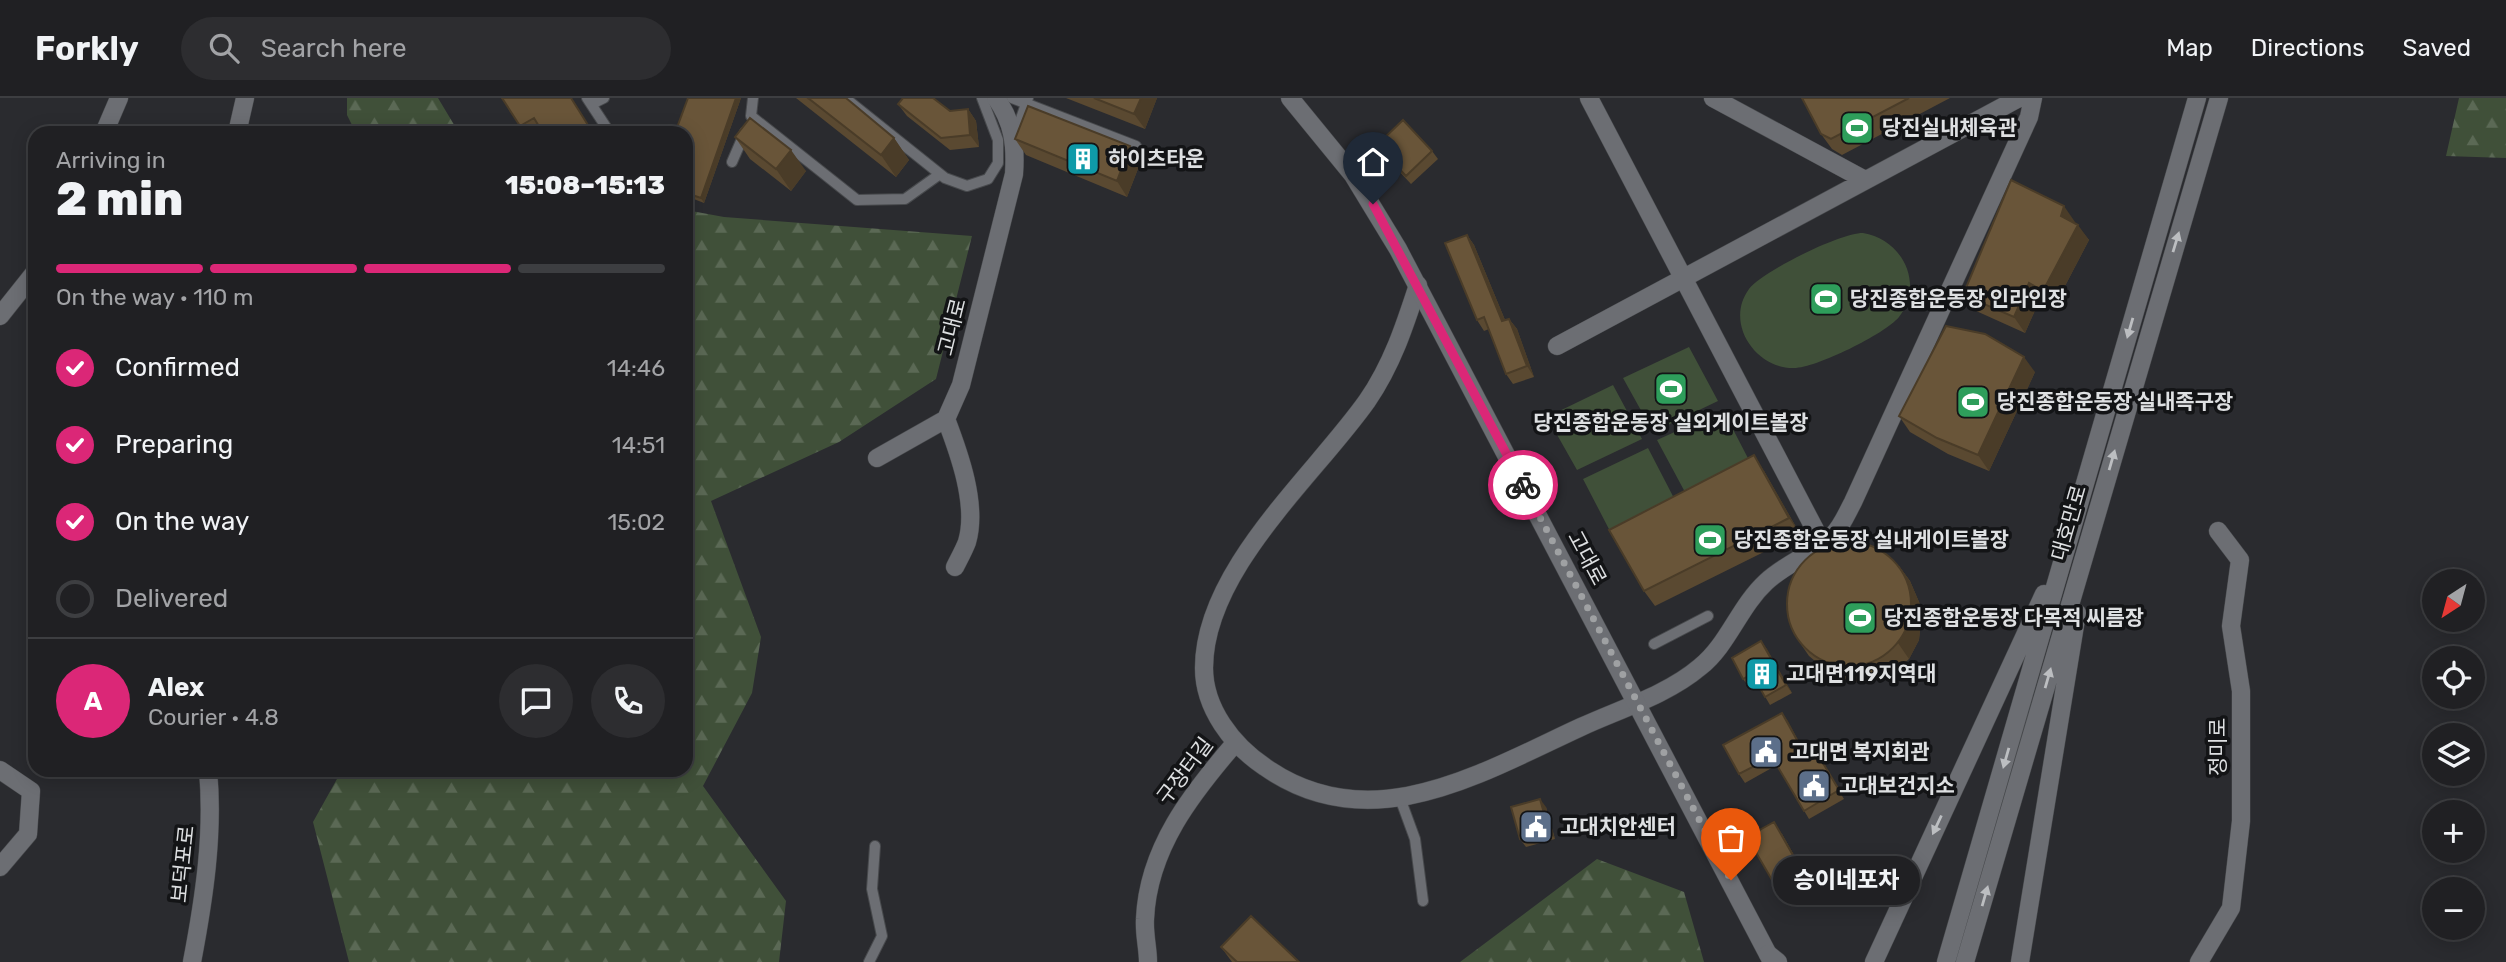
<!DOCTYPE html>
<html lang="en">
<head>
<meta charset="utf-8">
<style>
  body { margin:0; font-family:Rubik,"Noto Sans KR",sans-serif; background:#2d2d30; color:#f1f3f6; height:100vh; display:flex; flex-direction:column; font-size:26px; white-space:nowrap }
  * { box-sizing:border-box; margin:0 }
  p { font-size:23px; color:#a2a3a6 }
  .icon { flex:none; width:38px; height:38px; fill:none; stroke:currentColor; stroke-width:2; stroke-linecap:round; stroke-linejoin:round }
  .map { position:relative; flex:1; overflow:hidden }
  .panel { position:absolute; left:28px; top:28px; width:665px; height:651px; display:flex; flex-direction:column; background:#202023; border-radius:21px; box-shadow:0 4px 18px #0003,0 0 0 2px #3d3e41 }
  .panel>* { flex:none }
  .needle { width:46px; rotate:216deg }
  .fabs { position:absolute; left:2422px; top:471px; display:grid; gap:14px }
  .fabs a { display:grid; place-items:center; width:63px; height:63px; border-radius:50%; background:#202023; box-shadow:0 4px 18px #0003,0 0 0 2px #3d3e41; font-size:35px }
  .pin { position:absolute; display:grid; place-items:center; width:60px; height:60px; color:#fff; margin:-72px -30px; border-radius:50% 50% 50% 0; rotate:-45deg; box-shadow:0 0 7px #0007 }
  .pin .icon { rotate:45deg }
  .courier { position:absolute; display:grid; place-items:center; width:70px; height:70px; margin:-35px; border:5px solid #db2777; border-radius:50%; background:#fff; color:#222; box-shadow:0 2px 9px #0007 }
  .bubble { position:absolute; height:49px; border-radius:24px; background:#202023; box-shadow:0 4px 18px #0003,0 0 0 2px #3d3e41; font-size:23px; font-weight:800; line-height:49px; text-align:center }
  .overview em { font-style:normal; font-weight:800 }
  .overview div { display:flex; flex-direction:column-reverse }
  .overview { display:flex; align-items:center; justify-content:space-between; height:119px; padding:0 28px }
  h1 { font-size:46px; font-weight:800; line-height:52px }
  .bar { display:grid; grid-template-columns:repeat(4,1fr); gap:10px 7px; align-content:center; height:84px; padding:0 28px }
  .bar i { height:9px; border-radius:5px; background:#3d3e41 }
  .bar .on { background:#db2777 }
  .bar p { grid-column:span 4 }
  .line { display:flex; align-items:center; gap:18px; padding:0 28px; border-top:2px solid #3d3e41 }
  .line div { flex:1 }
  .round { display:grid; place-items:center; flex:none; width:74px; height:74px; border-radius:37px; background:#2d2d30 }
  ol { padding:0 28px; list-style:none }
  li { display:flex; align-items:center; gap:21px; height:77px }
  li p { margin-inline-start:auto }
  li .icon { padding:7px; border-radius:50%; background:#db2777; color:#fff; stroke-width:4 }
  li:last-child { color:#a2a3a6 }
  li i { width:38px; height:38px; border:4px solid #3d3e41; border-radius:50% }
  header { display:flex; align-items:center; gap:42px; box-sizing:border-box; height:98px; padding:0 35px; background:#202023; border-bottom:2px solid #3d3e41 }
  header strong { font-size:33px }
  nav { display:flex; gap:38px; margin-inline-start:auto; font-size:24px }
  .search { width:490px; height:63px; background:#2d2d30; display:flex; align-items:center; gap:18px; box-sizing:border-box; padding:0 24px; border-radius:38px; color:#a2a3a6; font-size:26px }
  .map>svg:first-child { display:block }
  .forest { fill:url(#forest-firs) }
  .garden { fill:#405039 }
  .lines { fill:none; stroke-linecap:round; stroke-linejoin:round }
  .service-casing { stroke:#47494c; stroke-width:12 }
  .minor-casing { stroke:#47494c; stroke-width:19 }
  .tertiary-casing { stroke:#47494c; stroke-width:19 }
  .secondary-casing { stroke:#47494c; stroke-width:19 }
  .service { stroke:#6c6e73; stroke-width:10 }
  .minor { stroke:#6c6e73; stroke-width:18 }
  .tertiary { stroke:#6c6e73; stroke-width:18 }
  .secondary { stroke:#6c6e73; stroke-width:18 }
  .wall { fill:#5a4931 }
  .shaded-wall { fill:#4a3c28 }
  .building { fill:#695539; stroke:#4a3c28; stroke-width:2 }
  .oneway { fill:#bcbec1 }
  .done { stroke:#9fa1a3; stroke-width:7; stroke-dasharray:0 12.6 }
  .route { stroke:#db2777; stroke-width:9 }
  .labels { text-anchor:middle; stroke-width:7; stroke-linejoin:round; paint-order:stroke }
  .poi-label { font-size:21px; font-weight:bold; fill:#dee0e2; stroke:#131416; text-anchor:start }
  .street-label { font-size:21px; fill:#dee0e2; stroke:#131416 }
</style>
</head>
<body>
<header>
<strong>Forkly</strong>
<div class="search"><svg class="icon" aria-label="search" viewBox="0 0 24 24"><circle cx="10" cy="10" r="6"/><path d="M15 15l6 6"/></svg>Search here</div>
<nav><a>Map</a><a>Directions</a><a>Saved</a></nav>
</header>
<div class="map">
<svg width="2506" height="864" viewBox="0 0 2506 864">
  <defs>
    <pattern id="forest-firs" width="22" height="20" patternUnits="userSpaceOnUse" patternTransform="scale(1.75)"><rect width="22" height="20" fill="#405039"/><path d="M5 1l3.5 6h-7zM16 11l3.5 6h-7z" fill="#5b6955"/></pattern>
  </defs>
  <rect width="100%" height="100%" fill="#2a2b2f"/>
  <path class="forest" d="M347,0H438L459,35H356L347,17Z
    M2459,0H2506V60L2446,58Z
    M686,112L724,119L972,138L936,281L839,344L711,403L761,539L752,595L703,688L786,803L779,864H349L313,724L342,672H686Z
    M1597,761L1684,794L1704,864H1460Z"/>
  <path class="garden" d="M1863,135C1902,141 1925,186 1899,219C1885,236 1816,270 1794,270C1756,271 1724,225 1749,191C1763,173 1840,135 1863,135Z
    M1689,249L1718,303L1653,334L1623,280Z
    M1613,287L1642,341L1577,372L1547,319Z
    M1723,312L1751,366L1686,396L1657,342Z
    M1648,350L1676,404L1611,435L1583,381Z"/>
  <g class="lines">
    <defs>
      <path id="service" d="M587,0L610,35
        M753,0L751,18L857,102L905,101L940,76
        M845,0L945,80L967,88L988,81L998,65V42L982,0
        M1012,0L1136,48
        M592,6L604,0
        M1015,38L1028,0
        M732,64L745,34
        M1654,546L1708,518
        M1400,700L1415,741L1423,803
        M869,864L882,838L872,791L875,748"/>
      <path id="minor" d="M1589,0L1822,445
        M1713,0L1865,82
        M237,35L245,0
        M1418,187C1405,227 1392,267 1367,303C1314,378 1204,472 1204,570C1204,610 1232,647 1265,669C1370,743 1481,675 1581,629C1620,611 1667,597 1700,569C1728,547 1739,509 1766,484C1786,465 1814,456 1833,437C1842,428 1847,415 1853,404L2029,19L2033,0
        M1557,248L2019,0
        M877,360L946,321
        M955,469C959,461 964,452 967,444C978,407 959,355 946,321L961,287L1014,76C1016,47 1013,24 996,0
        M0,672L31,693L28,736L0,769
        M192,864C204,801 214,736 208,672
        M1148,864C1148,850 1144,836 1145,821C1148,750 1192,695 1236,644
        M2199,864L2231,810L2241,723V593L2231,528L2240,462L2218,433"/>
      <path id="tertiary" d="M1290,0L1353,77L1398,151L1772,864
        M104,35L119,0
        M0,218L35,174"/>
      <path id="secondary" d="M1768,856L1778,864
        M1874,864L2044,496
        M1946,864L2197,0
        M1965,864L2219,0
        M2020,864L2077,515"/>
    </defs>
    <use href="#service" class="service-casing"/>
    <use href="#minor" class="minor-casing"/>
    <use href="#tertiary" class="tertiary-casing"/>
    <use href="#secondary" class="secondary-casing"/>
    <use href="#service" class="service"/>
    <use href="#minor" class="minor"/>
    <use href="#tertiary" class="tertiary"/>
    <use href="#secondary" class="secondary"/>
  </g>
  <path class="wall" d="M502,0L594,35L542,32L537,35H525Z
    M688,0H741L704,105L686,98V35Z
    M796,0H846L894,40L909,62L896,79Z
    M1066,0H1157L1145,31Z
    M1802,0H1950L1842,57L1832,51L1821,36Z
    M898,6L950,13L968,11L976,23L979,49L950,52L907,18Z
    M735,39L806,73L791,93L750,61Z
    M1015,41L1141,63L1127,99L1026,57Z
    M1377,47L1432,53L1438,61L1411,86L1382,55Z
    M2075,124V125L2089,142L2054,209L2040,201L2025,235L1974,212L1963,197Z
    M1467,137L1474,147L1505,222L1509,221L1517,231L1534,279L1513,286L1506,276L1489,231L1484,233L1477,222Z
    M2035,274L1989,373L1948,356L1910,334L1899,318Z
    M1764,373L1800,436L1655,508L1644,493Z
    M1899,468L1910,483L1922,511L1919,542L1909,561L1894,575L1874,583L1853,584L1833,578L1809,558L1798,542Z
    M1761,543L1792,595L1770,607L1757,585L1749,589L1743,581Z
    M1782,615L1802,650L1811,645L1844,701L1809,721L1777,667L1745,685L1739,676Z
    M1546,709L1555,741L1526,749L1520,741Z
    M1782,736L1811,787L1801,793L1803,797L1788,806L1779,794Z
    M1221,849L1299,864H1232Z"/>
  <path class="shaded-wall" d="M736,0H741L704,105L701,100Z
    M1141,0H1157L1145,31L1134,16Z
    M968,11L976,23L979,49L970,37Z
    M894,40L909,62L896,79L881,57Z
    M1130,48L1141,63L1127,99L1117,83Z
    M791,52L806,73L791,93L776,71Z
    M2064,108L2075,124L2072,134L2061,118Z
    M2078,127L2089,142L2054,209L2043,193Z
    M1467,137L1474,147L1510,234L1502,223Z
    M2029,185L2040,201L2025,235L2014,219Z
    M1509,221L1517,231L1534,279L1527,268Z
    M2024,259L2035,274L1989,373L1978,357Z
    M1754,357L1764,373L1800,436L1789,420Z
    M1899,468L1910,483L1922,511L1919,542L1909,561L1898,545Z
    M1761,543L1767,551L1792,595L1786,587Z
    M1782,615L1788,623L1807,659L1802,651Z
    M1811,645L1817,653L1844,701L1839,692Z
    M1540,701L1546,709L1555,741L1549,733Z
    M1774,724L1782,736L1811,787L1803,775Z"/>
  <path class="building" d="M502,0H571L593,35H543L534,20L520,28Z
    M688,0H736L701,100L686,95V35H675Z
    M808,0H846L894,40L881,57Z
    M903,0H933L950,13L968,11L970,37L941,40L898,6Z
    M1094,0H1141L1134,16Z
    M1802,0H1909L1831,41L1821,36Z
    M1028,8L1130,48L1117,83L1015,41Z
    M750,20L791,52L776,71L735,39Z
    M1403,22L1432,53L1406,78L1377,47Z
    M2011,82L2064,108L2061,118L2078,127L2043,193L2029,185L2014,219L1963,197Z
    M1467,137L1502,223L1509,221L1527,268L1506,276L1484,219L1477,222L1445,145Z
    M1946,228L1985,236L2024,259L1978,357L1937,340L1899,318Z
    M1754,357L1789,420L1644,493L1609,432Z
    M1787 506a62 62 0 1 1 124 0a62 62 0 1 1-124 0Z
    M1761,543L1786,587L1765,599L1752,576L1743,581L1732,560Z
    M1782,615L1802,651L1811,645L1839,692L1804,713L1772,659L1739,676L1723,647Z
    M1540,701L1549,733L1520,741L1511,709Z
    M1774,724L1803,775L1793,781L1795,785L1779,794L1747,739Z
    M1251,818L1299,864H1237L1221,849Z"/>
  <defs><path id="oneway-solid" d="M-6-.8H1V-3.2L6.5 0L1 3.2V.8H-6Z" transform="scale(1.75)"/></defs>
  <g class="oneway">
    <use href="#oneway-solid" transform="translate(2176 144) rotate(-73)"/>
    <use href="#oneway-solid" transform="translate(2130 230) rotate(106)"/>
    <use href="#oneway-solid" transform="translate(2112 362) rotate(-74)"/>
    <use href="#oneway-solid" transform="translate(2048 580) rotate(-74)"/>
    <use href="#oneway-solid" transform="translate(2006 660) rotate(106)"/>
    <use href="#oneway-solid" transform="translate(1937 727) rotate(115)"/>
    <use href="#oneway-solid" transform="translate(1985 798) rotate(-74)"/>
  </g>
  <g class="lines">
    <path class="done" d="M1523,387L1731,782"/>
    <path class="route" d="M1373,106L1523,387"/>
  </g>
  <defs>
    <symbol id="stadium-square" viewBox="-11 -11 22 22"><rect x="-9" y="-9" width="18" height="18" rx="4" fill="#2e9e5b" stroke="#131416"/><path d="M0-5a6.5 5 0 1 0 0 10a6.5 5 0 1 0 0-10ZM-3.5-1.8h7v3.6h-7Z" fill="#fff"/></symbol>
    <symbol id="building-square" viewBox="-11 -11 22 22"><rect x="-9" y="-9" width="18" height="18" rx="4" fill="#0f9aa8" stroke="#131416"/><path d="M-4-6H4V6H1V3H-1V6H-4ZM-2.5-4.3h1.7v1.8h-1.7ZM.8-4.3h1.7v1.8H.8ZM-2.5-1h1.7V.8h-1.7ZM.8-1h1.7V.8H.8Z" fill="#fff"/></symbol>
    <symbol id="civic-square" viewBox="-11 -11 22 22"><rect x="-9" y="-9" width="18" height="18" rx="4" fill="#5c6f8a" stroke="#131416"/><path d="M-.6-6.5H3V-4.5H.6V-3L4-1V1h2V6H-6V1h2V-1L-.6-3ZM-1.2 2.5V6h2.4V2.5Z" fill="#fff"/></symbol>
  </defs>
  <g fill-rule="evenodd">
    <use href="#stadium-square" x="1838" y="11" width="38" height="38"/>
    <use href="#building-square" x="1064" y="42" width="38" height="38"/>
    <use href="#stadium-square" x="1807" y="182" width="38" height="38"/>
    <use href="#stadium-square" x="1652" y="272" width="38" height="38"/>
    <use href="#stadium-square" x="1954" y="285" width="38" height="38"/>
    <use href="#stadium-square" x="1691" y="423" width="38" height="38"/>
    <use href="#stadium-square" x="1841" y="501" width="38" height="38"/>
    <use href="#building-square" x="1743" y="557" width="38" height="38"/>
    <use href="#civic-square" x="1747" y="635" width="38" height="38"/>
    <use href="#civic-square" x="1795" y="669" width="38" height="38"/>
    <use href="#civic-square" x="1517" y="710" width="38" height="38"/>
  </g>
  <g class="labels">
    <g class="poi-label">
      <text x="1882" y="37">당진실내체육관</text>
      <text x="1108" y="68">하이츠타운</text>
      <text x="1850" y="208">당진종합운동장 인라인장</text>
      <text x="1997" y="311">당진종합운동장 실내족구장</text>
      <text x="1671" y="332" text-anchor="middle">당진종합운동장 실외게이트볼장</text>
      <text x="1734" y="449">당진종합운동장 실내게이트볼장</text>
      <text x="1884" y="527">당진종합운동장 다목적 씨름장</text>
      <text x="1786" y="583">고대면119지역대</text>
      <text x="1790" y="661">고대면 복지회관</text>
      <text x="1839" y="695">고대보건지소</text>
      <text x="1560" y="736">고대치안센터</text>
    </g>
    <g class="street-label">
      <text transform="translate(952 229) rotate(-76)" y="7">고대로</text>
      <text transform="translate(2069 425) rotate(-74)" y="7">대호만로</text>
      <text transform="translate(1587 460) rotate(62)" y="7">고대로</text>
      <text transform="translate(2218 649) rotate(-90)" y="7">정미로</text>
      <text transform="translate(1185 673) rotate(-53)" y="7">구장터길</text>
      <text transform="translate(183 766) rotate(-84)" y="7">보덕포로</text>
    </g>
  </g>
</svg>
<div class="fabs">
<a><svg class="needle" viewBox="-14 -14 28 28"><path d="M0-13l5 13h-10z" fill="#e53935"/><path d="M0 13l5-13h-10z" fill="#a2a3a6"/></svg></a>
<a><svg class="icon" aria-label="locate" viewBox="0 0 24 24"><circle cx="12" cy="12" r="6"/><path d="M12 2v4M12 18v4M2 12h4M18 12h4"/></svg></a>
<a><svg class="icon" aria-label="layers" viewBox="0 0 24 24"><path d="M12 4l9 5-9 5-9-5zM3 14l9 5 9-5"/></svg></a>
<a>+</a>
<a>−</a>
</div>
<div class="pin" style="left:1731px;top:782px;background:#ea580c"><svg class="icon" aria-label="bag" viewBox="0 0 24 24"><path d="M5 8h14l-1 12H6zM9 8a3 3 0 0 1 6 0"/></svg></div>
<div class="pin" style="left:1373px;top:106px;background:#1f2937"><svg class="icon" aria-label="home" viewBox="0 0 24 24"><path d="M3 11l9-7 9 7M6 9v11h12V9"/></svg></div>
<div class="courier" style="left:1523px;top:387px"><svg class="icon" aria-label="bike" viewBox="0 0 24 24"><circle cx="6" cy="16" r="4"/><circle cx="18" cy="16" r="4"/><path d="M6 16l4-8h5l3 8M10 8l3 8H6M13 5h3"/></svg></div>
<div class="bubble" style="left:1773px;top:758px;width:147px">승이네포차</div>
<section class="panel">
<div class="overview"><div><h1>2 min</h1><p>Arriving in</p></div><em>15:08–15:13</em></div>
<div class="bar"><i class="on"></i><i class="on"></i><i class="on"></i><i></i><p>On the way · 110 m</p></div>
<ol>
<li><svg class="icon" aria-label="check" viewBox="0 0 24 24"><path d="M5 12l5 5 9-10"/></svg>Confirmed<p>14:46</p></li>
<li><svg class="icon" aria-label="check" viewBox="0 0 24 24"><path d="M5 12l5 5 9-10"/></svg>Preparing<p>14:51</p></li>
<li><svg class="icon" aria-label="check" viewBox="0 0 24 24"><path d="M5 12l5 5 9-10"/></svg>On the way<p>15:02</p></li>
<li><i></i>Delivered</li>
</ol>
<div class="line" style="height:126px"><b class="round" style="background:#db2777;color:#fff">A</b><div><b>Alex</b><p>Courier · 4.8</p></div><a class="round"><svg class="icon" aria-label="chat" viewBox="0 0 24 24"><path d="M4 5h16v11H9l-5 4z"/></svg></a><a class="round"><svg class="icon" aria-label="phone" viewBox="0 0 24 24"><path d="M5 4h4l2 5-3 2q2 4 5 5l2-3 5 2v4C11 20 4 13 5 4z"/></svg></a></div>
</section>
</div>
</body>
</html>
